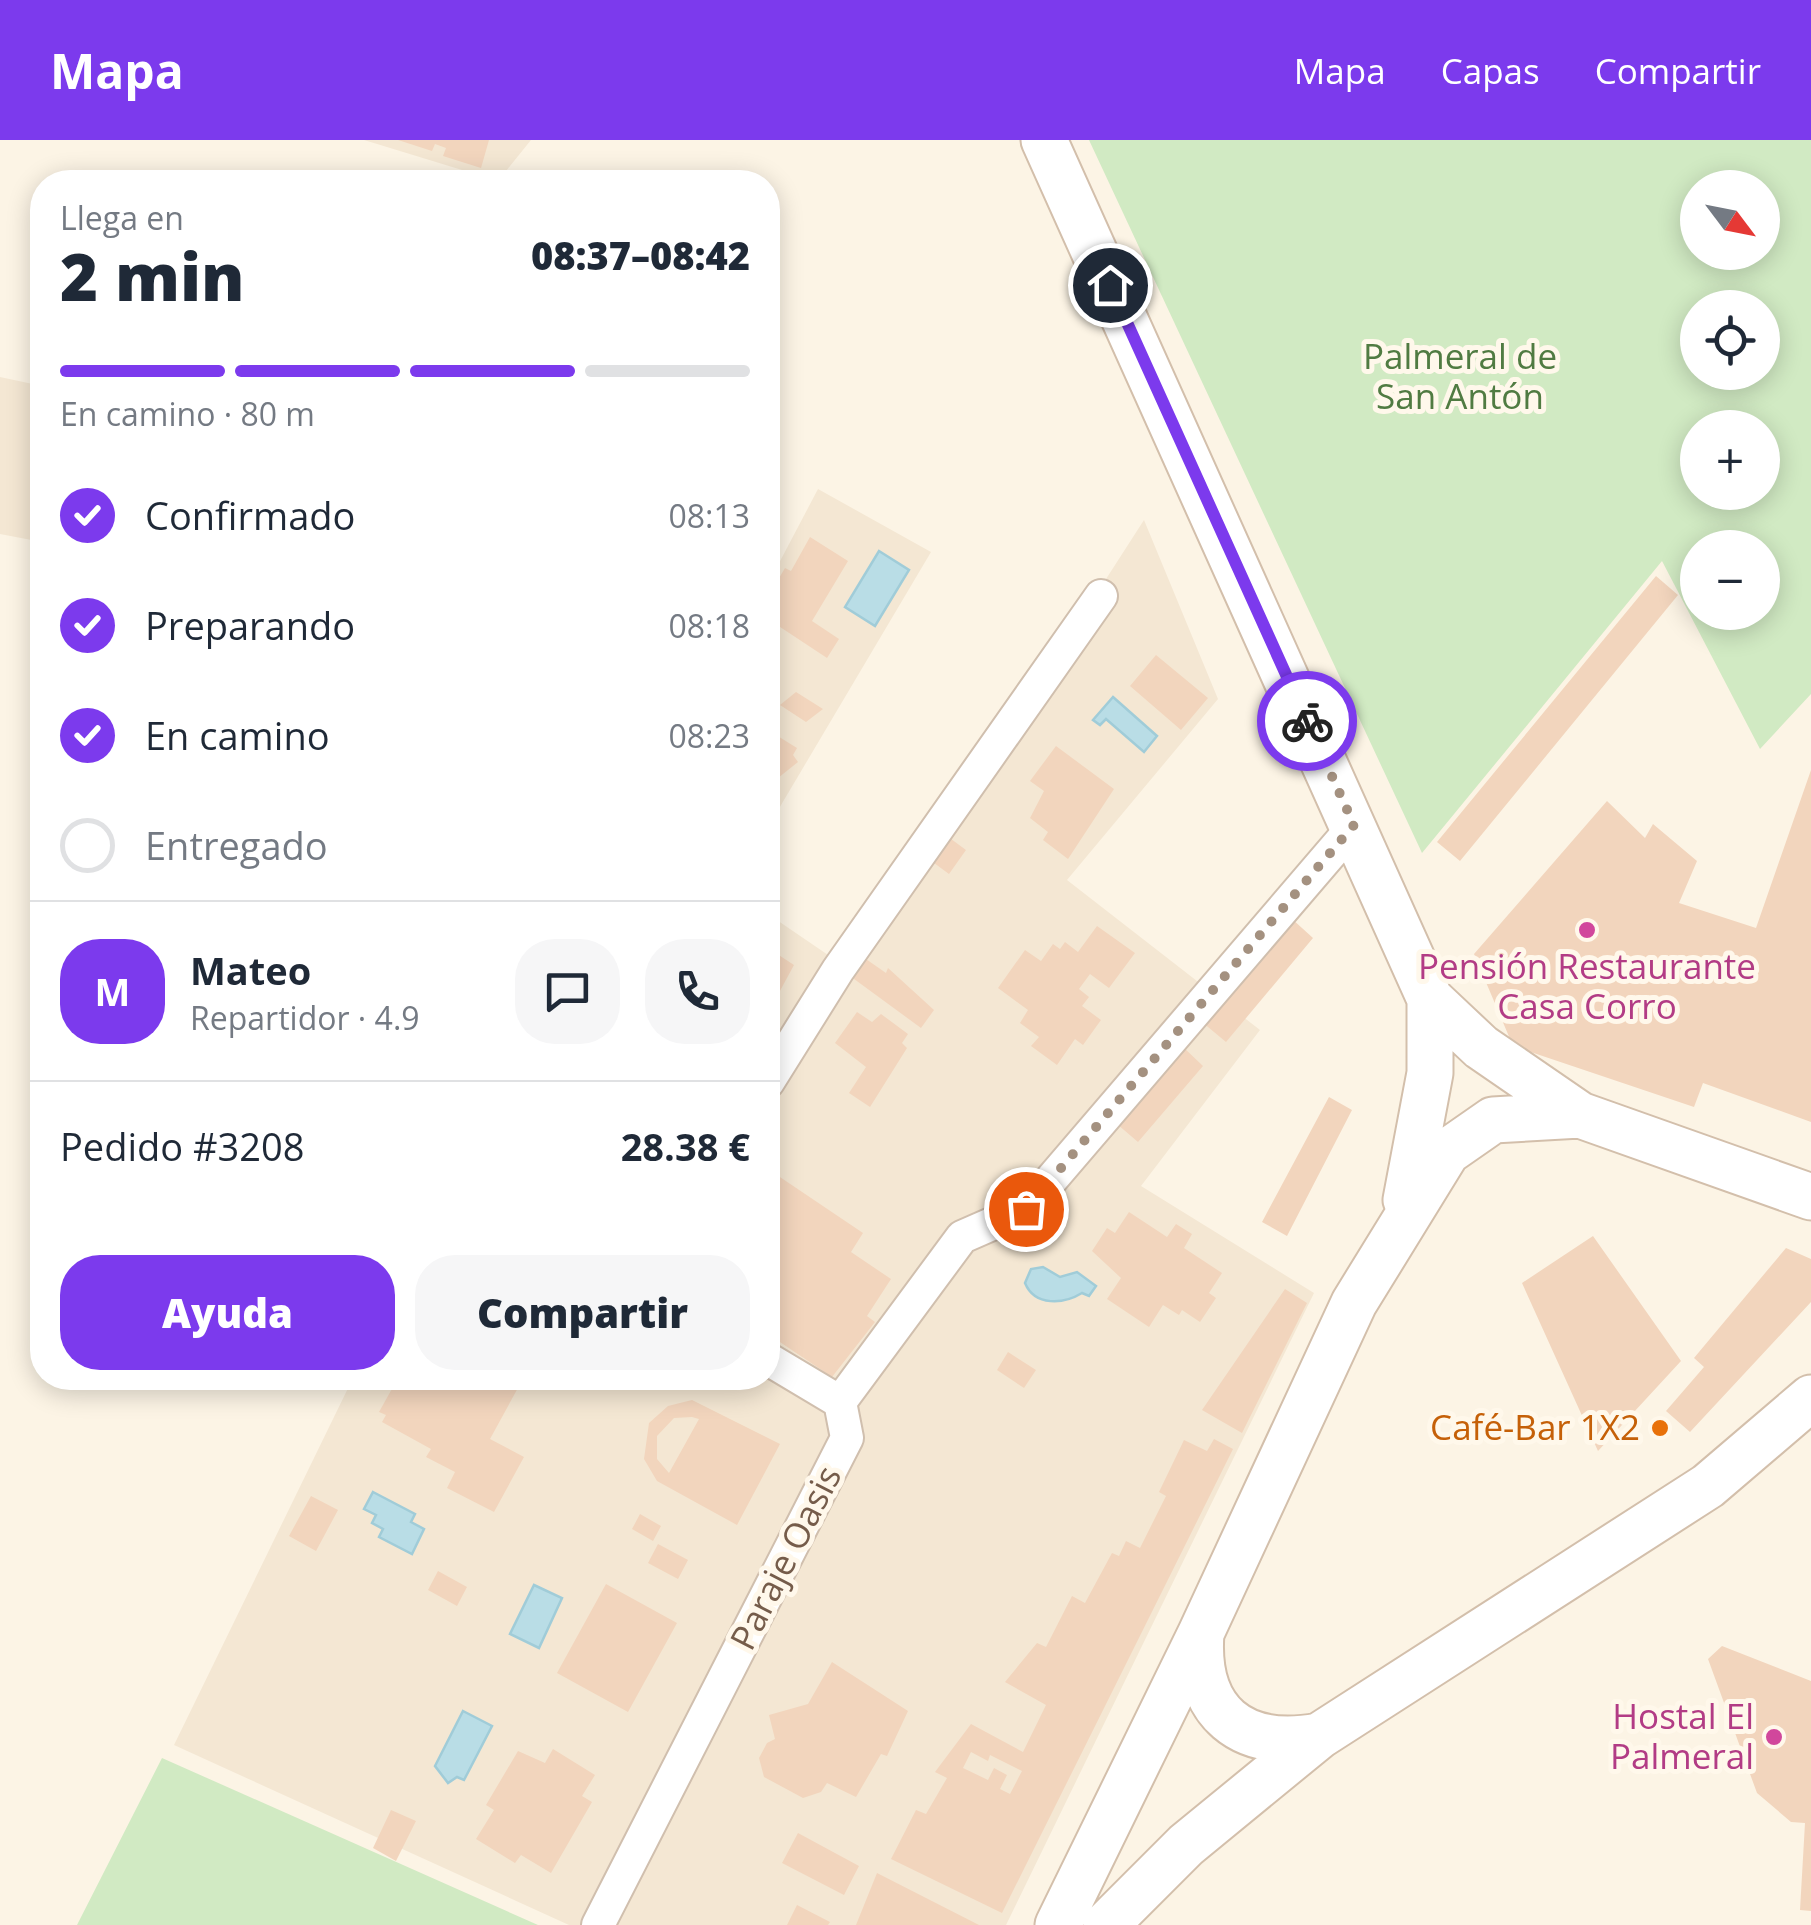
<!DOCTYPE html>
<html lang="es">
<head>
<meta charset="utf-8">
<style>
  body { margin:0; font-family:"Open Sans",sans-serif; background:#f6f6f7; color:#1f2937; height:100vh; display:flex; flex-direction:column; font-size:38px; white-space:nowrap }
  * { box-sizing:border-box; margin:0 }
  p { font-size:32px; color:#747a83 }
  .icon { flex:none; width:55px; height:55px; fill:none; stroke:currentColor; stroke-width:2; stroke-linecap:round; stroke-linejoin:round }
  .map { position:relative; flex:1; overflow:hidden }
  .drawer { position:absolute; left:30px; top:30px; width:750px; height:1220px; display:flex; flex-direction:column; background:#fff; border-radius:40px; box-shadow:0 5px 25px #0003 }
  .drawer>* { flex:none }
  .needle { width:65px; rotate:122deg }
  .controls { position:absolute; left:1680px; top:30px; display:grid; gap:20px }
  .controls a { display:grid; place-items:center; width:100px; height:100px; border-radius:50%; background:#fff; box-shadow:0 5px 25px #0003; font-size:50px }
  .pin { position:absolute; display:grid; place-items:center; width:85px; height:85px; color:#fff; margin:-42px; border:5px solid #fff; border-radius:50%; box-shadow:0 2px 10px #0007 }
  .courier { position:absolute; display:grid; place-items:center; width:100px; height:100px; margin:-50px; border:8px solid #7c3aed; border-radius:50%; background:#fff; color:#222; box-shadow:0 2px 12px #0007 }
  .summary em { font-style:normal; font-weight:800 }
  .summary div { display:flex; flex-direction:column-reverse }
  .summary { display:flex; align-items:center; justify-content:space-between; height:170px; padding:0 30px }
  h1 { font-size:65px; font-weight:800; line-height:75px }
  .bar { display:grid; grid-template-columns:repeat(4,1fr); gap:15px 10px; align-content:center; height:120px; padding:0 30px }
  .bar i { height:12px; border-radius:8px; background:#e0e1e3 }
  .bar .current { background:#7c3aed }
  .bar p { grid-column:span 4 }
  .line { display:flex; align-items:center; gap:25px; padding:0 30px; border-top:2px solid #e0e1e3 }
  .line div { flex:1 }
  .round { display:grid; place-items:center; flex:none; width:105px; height:105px; border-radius:40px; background:#f6f6f7 }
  ol { padding:0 30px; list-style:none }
  li { display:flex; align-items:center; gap:30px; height:110px }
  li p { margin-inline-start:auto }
  li .icon { padding:10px; border-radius:50%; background:#7c3aed; color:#fff; stroke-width:4 }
  li:last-child { color:#747a83 }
  li i { width:55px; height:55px; border:5px solid #e0e1e3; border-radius:50% }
  .primary-button { display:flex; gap:20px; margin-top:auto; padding:20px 30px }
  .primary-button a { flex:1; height:115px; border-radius:40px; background:#7c3aed; color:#fff; font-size:40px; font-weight:800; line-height:115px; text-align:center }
  .primary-button a+a { background:#f6f6f7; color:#1f2937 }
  header { display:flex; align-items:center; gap:60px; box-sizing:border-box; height:140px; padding:0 50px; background:#7c3aed; color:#fff }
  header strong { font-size:48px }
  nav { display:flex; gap:55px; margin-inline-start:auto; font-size:35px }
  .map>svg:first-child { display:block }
  .residential { fill:#f4e7d3 }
  .green { fill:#d1eac3; fill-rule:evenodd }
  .water { fill:#b9dde6; stroke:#a0ccd8; stroke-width:2.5 }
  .building { fill:#f2d5bd; fill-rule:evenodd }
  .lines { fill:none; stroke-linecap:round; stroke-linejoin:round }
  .street-casing { stroke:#d0bfae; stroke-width:36 }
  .secondary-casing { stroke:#d3bfab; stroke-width:49 }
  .street { stroke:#fff; stroke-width:32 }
  .secondary { stroke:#fff; stroke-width:45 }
  .done { stroke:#a49180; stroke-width:10; stroke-dasharray:0 18 }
  .route { stroke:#7c3aed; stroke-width:12 }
  .hotel-dot { fill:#d1479c; stroke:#fff8eb; stroke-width:4 }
  .food-dot { fill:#e8710a; stroke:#fff8eb; stroke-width:4 }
  .labels { text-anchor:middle; stroke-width:10; stroke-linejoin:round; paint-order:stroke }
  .park-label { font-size:35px; fill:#507b42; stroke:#fff8eb }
  .hotel-label { font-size:35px; fill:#b23c85; stroke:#fff8eb }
  .food-label { font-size:35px; fill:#c56008; stroke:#fff8eb; text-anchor:end }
  .street-label { font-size:35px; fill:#755c4a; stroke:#fff8eb }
</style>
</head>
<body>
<header>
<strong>Mapa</strong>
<nav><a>Mapa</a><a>Capas</a><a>Compartir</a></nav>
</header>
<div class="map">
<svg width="1811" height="1785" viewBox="0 0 1811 1785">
  <rect width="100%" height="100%" fill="#fcf4e5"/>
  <path class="residential" d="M364,0H531L498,41Z
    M0,237L42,246V402L0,394Z
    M818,349L931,412L768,687V444Z
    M1144,380L1218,559L1067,740L1260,890L1141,1046L1314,1153L1006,1785H569L174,1605L353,1238H768V774L853,832Z"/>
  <path class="green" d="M1089,0H1811V554L1760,609L1662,421L1422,713ZM1698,48H1762V112H1698ZM1698,168H1762V232H1698ZM1698,288H1762V352H1698ZM1698,408H1762V472H1698Z
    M162,1618L538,1785H77Z"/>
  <path class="water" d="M879,411L909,430L875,486L845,467Z
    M1113,557L1157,596L1144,612L1106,579L1100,585L1093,580Z
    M1043,1127L1060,1137L1077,1132L1096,1146L1089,1156L1082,1153C1064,1164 1035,1167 1025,1143L1031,1129Z
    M373,1352L415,1374L411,1382L424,1389L412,1414L379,1397L383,1389L372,1383L376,1375L364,1369Z
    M534,1445L562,1458L539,1508L510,1494Z
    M463,1571L492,1586L464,1640L457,1637L448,1643L435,1626Z"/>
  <path class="building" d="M398,0H489L481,28L443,16L446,8L435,4L432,11Z
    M810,397L848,421L812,481L839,499L827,518L768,479V457L785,428L791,431Z
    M1656,436L1678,455L1460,721L1437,702Z
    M1156,515L1208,558L1181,590L1130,546Z
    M796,552L823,569L806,582L780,565Z
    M768,590L797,608L793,615L798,622L778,638L770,628L768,630Z
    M1056,606L1114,649L1068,719L1043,700L1048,692L1030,678L1044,651L1030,641Z
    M1811,630V982L1703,943L1694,967L1513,906L1474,814L1607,661L1645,698L1653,684L1697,721L1679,763L1756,788Z
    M947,696L966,710L949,734L930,720Z
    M1291,778L1313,798L1226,902L1202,882Z
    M1097,786L1135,813L1109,848L1090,834L1079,849L1089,857L1082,866L1101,880L1083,905L1075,899L1057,925L1031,906L1039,897L1020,883L1028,870L998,848L1025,810L1041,821L1053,804L1060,809L1065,802L1078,812Z
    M768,808L794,825L768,873Z
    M863,817L886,833L888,828L934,870L921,888L850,836Z
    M857,872L872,882L881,874L908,894L902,903L907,908L870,967L849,953L866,927L835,903Z
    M1182,906L1203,926L1138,1002L1117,984Z
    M1329,957L1352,970L1287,1096L1262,1082Z
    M768,1029L863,1093L851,1112L891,1139L867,1176L875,1182L832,1237L768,1194Z
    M1129,1072L1167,1097L1176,1084L1192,1094L1184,1108L1222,1133L1209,1153L1216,1158L1200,1182L1182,1170L1179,1175L1163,1165L1149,1187L1107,1159L1121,1138L1092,1111L1107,1088L1115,1093Z
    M1593,1096L1681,1221L1598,1311L1522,1143Z
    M1786,1108L1811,1119V1162L1690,1292L1666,1271L1704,1227L1694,1218Z
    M1285,1149L1307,1163L1242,1293L1202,1270Z
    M1008,1212L1036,1230L1024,1248L997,1230Z
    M398,1238H503L519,1246L490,1299L524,1317L494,1372L447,1348L455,1332L426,1317L431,1309L382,1282L386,1275L379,1272Z
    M692,1260L780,1304L737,1385L657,1341L644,1319L649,1283L668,1266ZM692,1277L699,1279L669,1333L657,1319V1296L674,1278Z
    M1214,1299L1233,1309L1002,1773L891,1719L916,1670L926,1674L947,1638L935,1632L971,1584L1023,1612L1046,1565L1005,1542L1037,1503L1046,1507L1072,1456L1085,1463L1112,1413L1119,1416L1126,1401L1140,1408L1166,1356L1159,1352L1184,1300L1207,1311ZM971,1612L988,1621L990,1615L1022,1631L1010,1654L1000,1649L1007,1635L994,1628L988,1640L963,1628Z
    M311,1356L338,1370L316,1411L289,1396Z
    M640,1374L661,1386L653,1401L632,1389Z
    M658,1404L688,1420L678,1439L648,1423Z
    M438,1431L467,1447L457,1466L428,1450Z
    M606,1444L677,1483L628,1572L557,1533Z
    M1722,1506L1811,1541V1771L1800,1770L1805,1683L1791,1682L1757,1653L1708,1519Z
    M832,1522L908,1571L887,1616L881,1614L856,1657L827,1643L821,1652L803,1658L764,1637L759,1618L767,1603L775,1599L769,1575L808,1564Z
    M553,1609L595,1635L582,1656L592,1662L551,1733L521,1715L515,1723L476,1699L494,1670L486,1665L518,1611L545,1623Z
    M391,1670L416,1681L396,1721L373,1708Z
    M798,1693L859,1726L844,1755L782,1723Z
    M877,1733L979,1785H856Z
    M797,1765L830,1782L828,1785H787Z"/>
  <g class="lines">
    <defs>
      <path id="street" d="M768,942L838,830L1101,456
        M768,1219L840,1262
        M598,1785L847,1298L840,1262L962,1097L1026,1069L1355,685"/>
      <path id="secondary" d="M1044,0L1430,859L1481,907L1580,975
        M1406,1060L1430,933V859
        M1201,1493C1195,1573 1241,1610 1319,1596
        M1058,1785L1201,1493L1354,1163L1447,1012L1493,980L1580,975L1811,1057
        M1106,1785L1186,1705L1319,1596L1708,1346L1811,1258"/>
    </defs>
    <use href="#street" class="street-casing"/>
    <use href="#secondary" class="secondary-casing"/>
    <use href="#street" class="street"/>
    <use href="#secondary" class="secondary"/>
  </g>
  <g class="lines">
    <path class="done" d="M1026,1069L1354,685L1307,581"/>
    <path class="route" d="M1110,145L1307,581"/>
  </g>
  <g class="hotel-dot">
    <circle cx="1587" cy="790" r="10"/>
    <circle cx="1774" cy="1597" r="10"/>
  </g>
  <circle class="food-dot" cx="1660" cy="1288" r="10"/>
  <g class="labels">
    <g class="park-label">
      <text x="1460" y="229">Palmeral de<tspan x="1460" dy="40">San Antón</tspan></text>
    </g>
    <g class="hotel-label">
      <text x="1587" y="839">Pensión Restaurante<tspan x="1587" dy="40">Casa Corro</tspan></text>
      <text x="1754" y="1589" text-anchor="end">Hostal El<tspan x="1754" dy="40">Palmeral</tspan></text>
    </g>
    <g class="food-label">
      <text x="1640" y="1300">Café-Bar 1X2</text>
    </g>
    <g class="street-label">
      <text transform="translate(786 1418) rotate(-63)" y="12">Paraje Oasis</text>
    </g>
  </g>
</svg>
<div class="controls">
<a><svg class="needle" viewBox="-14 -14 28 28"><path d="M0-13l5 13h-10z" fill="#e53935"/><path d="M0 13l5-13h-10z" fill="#747a83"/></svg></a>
<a><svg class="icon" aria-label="locate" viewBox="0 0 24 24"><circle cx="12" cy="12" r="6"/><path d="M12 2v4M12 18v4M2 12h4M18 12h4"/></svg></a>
<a>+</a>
<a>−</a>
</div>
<div class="pin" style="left:1026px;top:1069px;background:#ea580c"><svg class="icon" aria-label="bag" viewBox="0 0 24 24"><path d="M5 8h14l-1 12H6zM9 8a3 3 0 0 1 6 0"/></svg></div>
<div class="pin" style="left:1110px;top:145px;background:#1f2937"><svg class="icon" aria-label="home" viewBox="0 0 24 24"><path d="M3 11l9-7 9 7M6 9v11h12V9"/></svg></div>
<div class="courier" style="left:1307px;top:581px"><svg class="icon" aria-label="bike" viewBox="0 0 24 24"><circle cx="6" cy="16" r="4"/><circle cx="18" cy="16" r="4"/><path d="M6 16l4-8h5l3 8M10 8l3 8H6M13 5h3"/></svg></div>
<section class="drawer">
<div class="summary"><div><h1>2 min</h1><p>Llega en</p></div><em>08:37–08:42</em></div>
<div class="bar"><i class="current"></i><i class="current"></i><i class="current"></i><i></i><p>En camino · 80 m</p></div>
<ol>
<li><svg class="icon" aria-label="check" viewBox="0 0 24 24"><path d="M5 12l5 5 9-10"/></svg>Confirmado<p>08:13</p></li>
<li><svg class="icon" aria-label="check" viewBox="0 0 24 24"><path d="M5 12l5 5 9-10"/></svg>Preparando<p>08:18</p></li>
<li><svg class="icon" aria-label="check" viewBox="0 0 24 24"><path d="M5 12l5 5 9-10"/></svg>En camino<p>08:23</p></li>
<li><i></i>Entregado</li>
</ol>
<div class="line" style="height:180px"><b class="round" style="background:#7c3aed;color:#fff">M</b><div><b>Mateo</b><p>Repartidor · 4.9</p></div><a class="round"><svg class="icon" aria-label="chat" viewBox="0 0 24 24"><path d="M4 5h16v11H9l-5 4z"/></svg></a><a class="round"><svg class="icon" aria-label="phone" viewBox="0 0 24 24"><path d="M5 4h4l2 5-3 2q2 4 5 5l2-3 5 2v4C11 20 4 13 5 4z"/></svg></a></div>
<div class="line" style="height:130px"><div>Pedido #3208</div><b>28.38 €</b></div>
<div class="primary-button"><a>Ayuda</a><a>Compartir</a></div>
</section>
</div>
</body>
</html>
